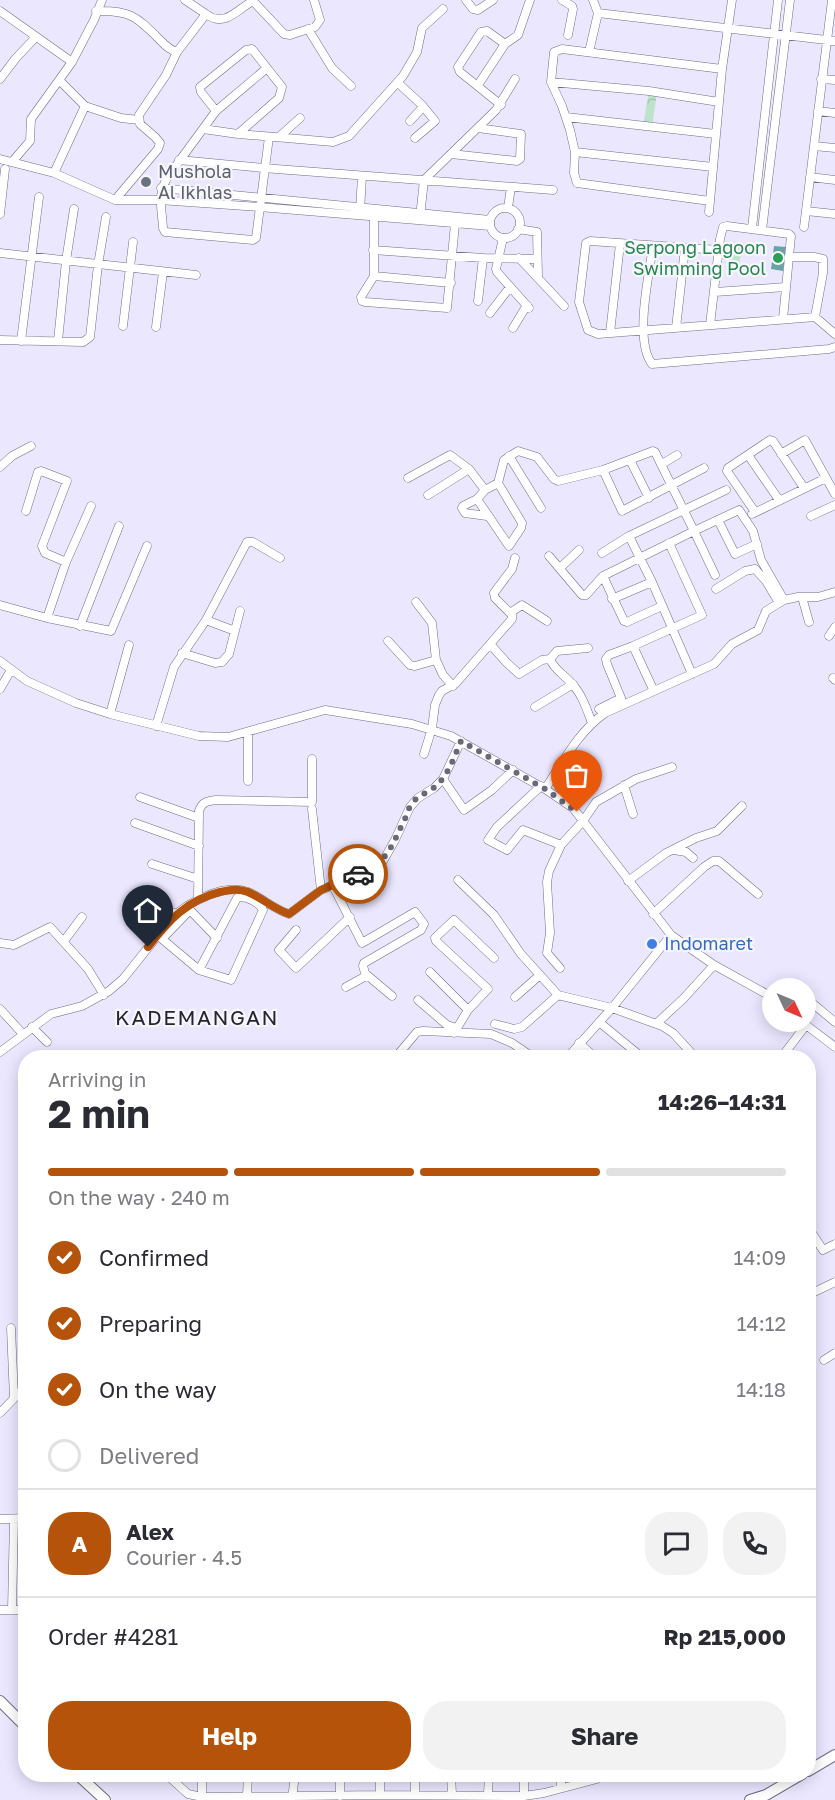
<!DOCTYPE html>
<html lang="en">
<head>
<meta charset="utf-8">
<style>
  body { margin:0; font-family:"Golos Text",sans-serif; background:#f2f2f3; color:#2b2b33; height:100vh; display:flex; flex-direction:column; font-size:22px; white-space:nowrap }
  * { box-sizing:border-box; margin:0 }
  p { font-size:20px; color:#7c7c81 }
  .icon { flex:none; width:33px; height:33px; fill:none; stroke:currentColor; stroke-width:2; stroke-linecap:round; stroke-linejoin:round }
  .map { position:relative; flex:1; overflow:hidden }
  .panel { position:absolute; left:18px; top:1050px; width:798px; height:732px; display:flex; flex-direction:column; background:#fff; border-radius:24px; box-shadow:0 3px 15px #0003 }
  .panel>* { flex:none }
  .needle { width:39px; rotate:134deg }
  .tools { position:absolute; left:762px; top:978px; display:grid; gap:12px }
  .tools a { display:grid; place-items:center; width:54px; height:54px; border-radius:50%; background:#fff; box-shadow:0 3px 15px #0003; font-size:30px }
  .pin { position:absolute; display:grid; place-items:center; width:51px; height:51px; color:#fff; margin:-62px -26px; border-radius:50% 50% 50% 0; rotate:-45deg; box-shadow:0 0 6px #0007 }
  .pin .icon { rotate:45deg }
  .courier { position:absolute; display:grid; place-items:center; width:60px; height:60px; margin:-30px; border:4px solid #b45309; border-radius:50%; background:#fff; color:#222; box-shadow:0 2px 8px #0007 }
  .summary em { font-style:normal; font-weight:700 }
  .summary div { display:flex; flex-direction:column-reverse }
  .summary { display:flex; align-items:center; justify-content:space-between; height:102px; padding:0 30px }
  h1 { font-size:39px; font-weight:700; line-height:45px }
  .bar { display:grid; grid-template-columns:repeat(4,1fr); gap:9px 6px; align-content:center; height:72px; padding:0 30px }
  .bar i { height:8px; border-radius:4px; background:#e1e1e2 }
  .bar .on { background:#b45309 }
  .bar p { grid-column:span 4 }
  .line { display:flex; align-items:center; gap:15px; padding:0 30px; border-top:2px solid #e1e1e2 }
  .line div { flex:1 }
  .round { display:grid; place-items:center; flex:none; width:63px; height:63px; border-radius:24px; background:#f2f2f3 }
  ol { padding:0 30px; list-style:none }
  li { display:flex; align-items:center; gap:18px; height:66px }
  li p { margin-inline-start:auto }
  li .icon { padding:6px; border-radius:50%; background:#b45309; color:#fff; stroke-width:4 }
  li:last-child { color:#7c7c81 }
  li i { width:33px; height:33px; border:3px solid #e1e1e2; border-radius:50% }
  .action { display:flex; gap:12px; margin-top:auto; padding:12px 30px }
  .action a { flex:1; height:69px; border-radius:24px; background:#b45309; color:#fff; font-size:24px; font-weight:700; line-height:69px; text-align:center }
  .action a+a { background:#f2f2f3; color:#2b2b33 }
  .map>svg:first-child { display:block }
  .park { fill:url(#park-crowns) }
  .garden { fill:#bee3cb }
  .water { fill:#69a4a4 }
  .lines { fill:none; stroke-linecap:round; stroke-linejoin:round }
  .minor-casing { stroke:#716c86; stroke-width:9 }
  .secondary-casing { stroke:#716c86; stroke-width:12 }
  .minor { stroke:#fff; stroke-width:8 }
  .secondary { stroke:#fff; stroke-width:10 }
  .done { stroke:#6b6878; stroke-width:6; stroke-dasharray:0 10.8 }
  .route { stroke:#b45309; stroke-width:8 }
  .worship-dot { fill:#6b7280; stroke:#f7f6fd; stroke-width:2 }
  .leisure-dot { fill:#2e9e5b; stroke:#f7f6fd; stroke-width:2 }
  .shop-dot { fill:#3f7fe0; stroke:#f7f6fd; stroke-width:2 }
  .labels { text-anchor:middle; stroke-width:4.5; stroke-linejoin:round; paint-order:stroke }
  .worship-label { font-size:18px; fill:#5b616d; stroke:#f7f6fd; text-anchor:start }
  .leisure-label { font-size:18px; fill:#27864d; stroke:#f7f6fd; text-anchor:end }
  .shop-label { font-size:18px; fill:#366cbe; stroke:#f7f6fd; text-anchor:start }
  .quarter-label { font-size:21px; letter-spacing:1.5px; fill:#26242f; stroke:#f7f6fd }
</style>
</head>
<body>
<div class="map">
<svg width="835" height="1800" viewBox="0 0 835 1800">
  <defs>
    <pattern id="park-crowns" width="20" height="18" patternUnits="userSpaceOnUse" patternTransform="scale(1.5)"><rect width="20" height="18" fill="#bee3cb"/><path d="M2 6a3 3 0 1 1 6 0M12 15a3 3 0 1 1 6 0" fill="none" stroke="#a3c3af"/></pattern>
  </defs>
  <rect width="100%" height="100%" fill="#eae7ff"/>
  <path class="park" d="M649,91L657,92L652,127L643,126Z"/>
  <path class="garden" d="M730,242L742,243L739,267L727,266Z"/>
  <path class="water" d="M774,246L786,247L783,271L771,269Z"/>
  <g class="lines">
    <defs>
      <path id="minor" d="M466,0L473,9L478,10L493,0
        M562,0L572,6L573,9L568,35
        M0,11L72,62L94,20L102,0
        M96,11C129,10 136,16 158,38C164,44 169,50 177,52L206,14L185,0
        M598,13L835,41
        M206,14C225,28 236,10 253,1L284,34L290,35L315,27L320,20L314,0
        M308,29L332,68L351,86
        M589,52L598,13L593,0
        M267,68L216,111L167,178C157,196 162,209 163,228L165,232L253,240L256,238L269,137
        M0,79L16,58L36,37
        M821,79L835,80
        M60,81L85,106L121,118L139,120
        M551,82L649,91L719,102
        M398,83L422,105L435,121L415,138
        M478,85L505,44L518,35L530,0
        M501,105L460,72L458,67L481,32L487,31L505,44
        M216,111L201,92L200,87L246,50L252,49L282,87L279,98L238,134
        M818,111L835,113
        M566,117L716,134
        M410,121L423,107
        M203,129L238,134L333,142L349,136L403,76L417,52L422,28L443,9
        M279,137L300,118
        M814,146L835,148
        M575,152L713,167
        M451,154L517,161L520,159L521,134L478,128
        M0,159L54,173L115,200H159L259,207L490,226
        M179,160L263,168L553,190
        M12,162L30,141L31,119L72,62
        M54,173L85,106
        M810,177L835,180
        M161,188L490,220
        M115,200L158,149L160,143L155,137L140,124L139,115L166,75L177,52
        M710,201L577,183L574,173L575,152L570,130L562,106L551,82L554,52L562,49L722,69
        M490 223a15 15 0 1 1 30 0a15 15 0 1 1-30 0Z
        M508,208L511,187
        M360,211L362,176
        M806,211L835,214
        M709,212L722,69L732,0
        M0,214L5,169
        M374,217V276L361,297L362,301L365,302L447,308L455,224
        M420,217L424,180L496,110L515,79
        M804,227L832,0
        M752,228L778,0
        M518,229L537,232L538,276
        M762,230L790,0
        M503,238L496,269L497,272L529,308
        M653,246C649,275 634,340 652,364L829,349L835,347
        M373,250L483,258L537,259
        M719,250L590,241L586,243L579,302L588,330L598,334L815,317L835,334
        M0,253L196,275
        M789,257H814L823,259V273L815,317
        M519,258L564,306
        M374,276L451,283
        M715,292L785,287
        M478,301L483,258
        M490,313L510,287
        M710,325L720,239L723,227L727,226L789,234L791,236L783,319
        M123,326L133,242
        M156,327L163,272
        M513,328L527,305
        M676,328L685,248
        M610,333L620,244
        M0,340L83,342L90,337L98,265L106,217
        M21,341L39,197
        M58,341L66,261L74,209
        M781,454L805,440L835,494
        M748,455L779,500
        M509,456L541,508
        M630,460L649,498
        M662,464L677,455
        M0,467L12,456L31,446
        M603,470L622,511L704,468
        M408,478L450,455L469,469L485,490L498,483L504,460L518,451L537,457L554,479L558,481L603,470L653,451L655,452L694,531L603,576L624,621L627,622L662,606
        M485,490L477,499L463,506L462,508L465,513L487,516
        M428,495L469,469
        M477,499L509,546L521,528L522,523L498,483
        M26,511L38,472L41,471L67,481L42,546L45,553L66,562
        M755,512L727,471L728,468L770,440L773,441L804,488
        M752,514L826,478
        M811,516L835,505
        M718,520L735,554L757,544
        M602,553L629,536
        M549,556L582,595H586L603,576
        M560,568L579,550
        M715,575L694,531L739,510L753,531L761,560L784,600
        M716,589L745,571L755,569L766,581L779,603
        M802,597L809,622
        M612,599L652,582
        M416,602L432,623L436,660
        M0,605L47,618L111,631L147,546
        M510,613L522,605L547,621
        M47,618L66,562L91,506
        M206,620L235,631
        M80,626L119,526
        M829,636L835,627
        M388,641L410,665L415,666L436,660L443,675L453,686
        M491,645L506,662L519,674L542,660L550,659
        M633,646L652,687
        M588,648L557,651L550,659C554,670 565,675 572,684C582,694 587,710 592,723
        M182,653L215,663L222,662L229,654L240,611
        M0,661L27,681L76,703L110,714L199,736L228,737L325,710L412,724L451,736L545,789L573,808L671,935L714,965L772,997
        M692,674L652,582L629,536L726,490
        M833,678L835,680
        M0,689L11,670
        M535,707L573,684
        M599,709L621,698L607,664L606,659L609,655L633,646L702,615L669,543
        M110,714L129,645
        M156,726L174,667L206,620L247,542H253L280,558
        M248,732V781
        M424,754L432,728L435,705L439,695L442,691L456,683L512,619V615L495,598L494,593L512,569L515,558
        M443,779L464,810L492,790L513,770
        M624,785L633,814
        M541,786L497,827L488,840L507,850L523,830L561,845
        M545,789C563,762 578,732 605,713L714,664L732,644L758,630L766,611L784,600L798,597H818L835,592
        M140,797L199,818
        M312,809L321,890
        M135,823L199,846
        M674,850L686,852L693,858
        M152,864L198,879
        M458,880L494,915L521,954L558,995L612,1008L662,1026L673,1033L696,1058
        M628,881L666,853L696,838L717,831L742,806
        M332,884L362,943L415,912L424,924L421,930L364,963L363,966L366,976L346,987
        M134,897L176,914
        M198,900L199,811C202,802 207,801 216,800L312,802V759
        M187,907L217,938
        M190,910L162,939L199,970L231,980L263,910C259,902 245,895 237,898L199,970
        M653,914L704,867L713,861H719L758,894
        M296,930L279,950L296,968L350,917
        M64,941L82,917
        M0,943L14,945L50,927L88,969L104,995
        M560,968L547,953L550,933L547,882L549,871L561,845L583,821L596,802L636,779L672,767
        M430,972L468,1010
        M367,975L392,996
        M515,997L540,975
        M806,998L835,1022
        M418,1000L447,1025L456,1028
        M0,1009L22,1033
        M599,1022L643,1058
        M802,1022L835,1047
        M495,1024L514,1029L522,1027L558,995
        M656,1024L684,998L714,965
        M32,1027L47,1042
        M454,1033L468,1010L488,989L436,941L435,938L454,920L494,958
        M579,1043L596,1058
        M0,1052L51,1014L82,1006L109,991L123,979L171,919C188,902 224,883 248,892C262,898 274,909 289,914L321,890L373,868L383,861L395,840L410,807L418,798L434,788L443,779L461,741
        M395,1058L417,1032L423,1031L491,1034L512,1043L534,1058
        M431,1058H435
        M567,1058L612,1008L671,935
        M781,1058L806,1025
        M808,1227L823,1250L835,1244
        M808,1295L835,1282
        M11,1328L14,1398
        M824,1360L835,1353
        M0,1413L26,1386
        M0,1519L26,1518
        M0,1610H26
        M12,1610L14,1519
        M166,1774L188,1794L202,1797L380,1795L524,1796L544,1793L597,1779L600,1774
        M380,1774V1795
        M451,1774L452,1795
        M561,1788V1774
        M415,1795V1774
        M488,1795L489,1774
        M340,1796V1774
        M524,1796V1774
        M202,1797V1774
        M247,1797L248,1774
        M292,1800L295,1774"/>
      <path id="secondary" d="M0,1701L26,1727
        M808,1771L835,1755
        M77,1774L105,1800
        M750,1800L766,1795L802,1774"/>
    </defs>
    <use href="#minor" class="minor-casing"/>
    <use href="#secondary" class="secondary-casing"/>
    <use href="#minor" class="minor"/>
    <use href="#secondary" class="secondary"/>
  </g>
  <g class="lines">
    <path class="done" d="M358,874C390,860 390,848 405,819C407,813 409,807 413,802C419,795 429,792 436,786C449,774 454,757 461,741L545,789L577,812"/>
    <path class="route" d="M148,947C168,921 187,900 220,892C230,890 238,888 248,892C262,898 274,909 289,914L321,890L358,874"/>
  </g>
  <circle class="worship-dot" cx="146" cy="182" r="6"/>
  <circle class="leisure-dot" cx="778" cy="258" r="6"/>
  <circle class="shop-dot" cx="652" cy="944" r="6"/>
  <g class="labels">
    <g class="worship-label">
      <text x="158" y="178">Mushola<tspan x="158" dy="21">Al Ikhlas</tspan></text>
    </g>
    <g class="leisure-label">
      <text x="766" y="254">Serpong Lagoon<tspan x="766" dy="21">Swimming Pool</tspan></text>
    </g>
    <g class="shop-label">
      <text x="664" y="950">Indomaret</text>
    </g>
    <g class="quarter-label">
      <text x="197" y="1025">KADEMANGAN</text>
    </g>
  </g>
</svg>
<div class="tools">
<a><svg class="needle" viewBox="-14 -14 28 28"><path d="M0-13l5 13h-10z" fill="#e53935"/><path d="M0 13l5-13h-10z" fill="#7c7c81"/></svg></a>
</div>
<div class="pin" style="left:577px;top:812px;background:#ea580c"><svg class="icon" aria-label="bag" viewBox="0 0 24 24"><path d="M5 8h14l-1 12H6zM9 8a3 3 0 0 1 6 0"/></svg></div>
<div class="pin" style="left:148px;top:947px;background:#1f2937"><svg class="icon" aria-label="home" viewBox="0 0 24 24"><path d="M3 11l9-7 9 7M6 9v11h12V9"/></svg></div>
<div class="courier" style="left:358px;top:874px"><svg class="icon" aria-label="car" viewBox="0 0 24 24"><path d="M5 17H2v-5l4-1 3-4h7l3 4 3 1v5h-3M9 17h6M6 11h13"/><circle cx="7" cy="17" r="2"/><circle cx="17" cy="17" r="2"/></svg></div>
<section class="panel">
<div class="summary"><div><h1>2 min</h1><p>Arriving in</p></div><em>14:26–14:31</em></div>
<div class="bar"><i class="on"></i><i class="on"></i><i class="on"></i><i></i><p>On the way · 240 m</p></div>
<ol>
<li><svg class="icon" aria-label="check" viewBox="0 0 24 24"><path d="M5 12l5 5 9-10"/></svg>Confirmed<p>14:09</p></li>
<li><svg class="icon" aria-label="check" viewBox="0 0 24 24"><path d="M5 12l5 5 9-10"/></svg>Preparing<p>14:12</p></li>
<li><svg class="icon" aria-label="check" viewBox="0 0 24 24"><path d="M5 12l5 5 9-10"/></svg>On the way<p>14:18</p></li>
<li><i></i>Delivered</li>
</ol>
<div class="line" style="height:108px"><b class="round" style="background:#b45309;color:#fff">A</b><div><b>Alex</b><p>Courier · 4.5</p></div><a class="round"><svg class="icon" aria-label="chat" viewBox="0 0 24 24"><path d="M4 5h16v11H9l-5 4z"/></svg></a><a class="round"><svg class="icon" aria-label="phone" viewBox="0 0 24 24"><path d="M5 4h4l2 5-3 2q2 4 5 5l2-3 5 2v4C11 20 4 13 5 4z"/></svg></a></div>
<div class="line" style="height:78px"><div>Order #4281</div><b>Rp 215,000</b></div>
<div class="action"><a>Help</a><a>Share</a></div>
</section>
</div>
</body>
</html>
